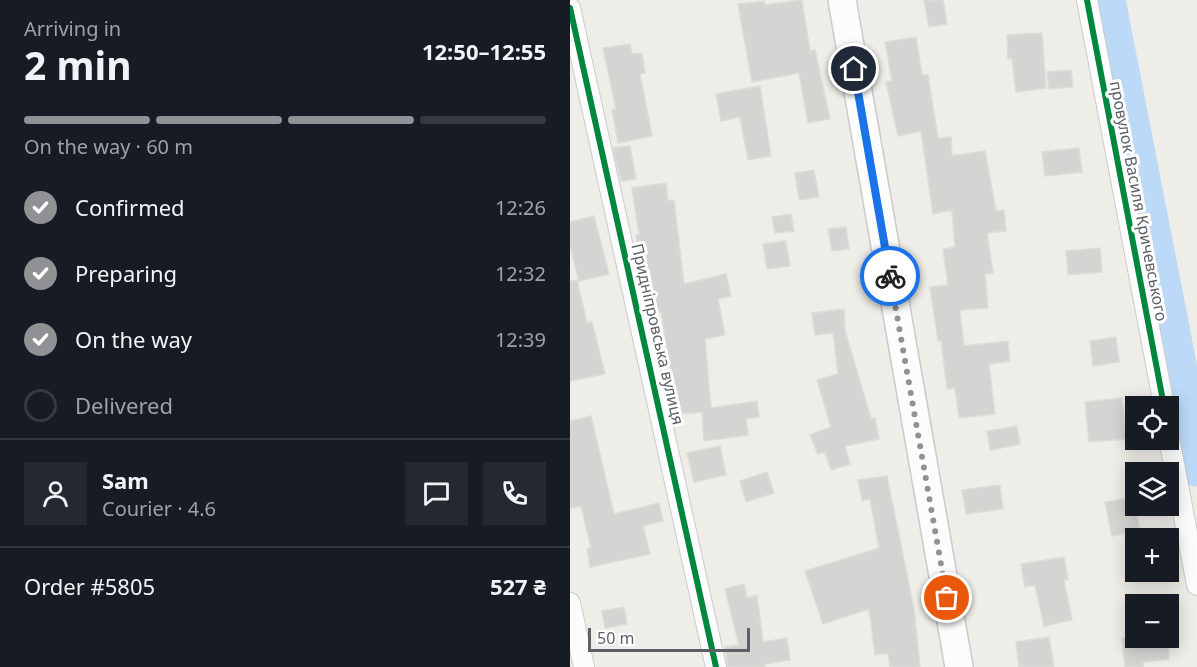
<!DOCTYPE html>
<html lang="en">
<head>
<meta charset="utf-8">
<style>
  body { margin:0; font-family:"Noto Sans",sans-serif; background:#242831; color:#f1f3f6; height:100vh; display:flex; flex-direction:column; font-size:22px; white-space:nowrap }
  * { box-sizing:border-box; margin:0 }
  p { font-size:20px; color:#9ea1a6 }
  .icon { flex:none; width:33px; height:33px; fill:none; stroke:currentColor; stroke-width:2; stroke-linecap:round; stroke-linejoin:round }
  .map { position:relative; flex:1; overflow:hidden }
  .side { display:flex; flex-direction:column; background:#171b24; width:570px }
  .side>* { flex:none }
  .tools { position:absolute; left:555px; top:396px; display:grid; gap:12px }
  .tools a { display:grid; place-items:center; width:54px; height:54px; border-radius:0px; background:#171b24; box-shadow:0 3px 15px #0003; font-size:30px }
  .scale { position:absolute; left:18px; bottom:15px; width:162px; box-sizing:border-box; padding-left:6px; border:3px solid #5d6066; border-top:0; font-size:16px; line-height:21px; white-space:nowrap; color:#5d6066; -webkit-text-stroke:4px #fff; paint-order:stroke }
  .pin { position:absolute; display:grid; place-items:center; width:51px; height:51px; color:#fff; margin:-26px; border:3px solid #fff; border-radius:50%; box-shadow:0 2px 6px #0007 }
  .courier { position:absolute; display:grid; place-items:center; width:60px; height:60px; margin:-30px; border:4px solid #1a73e8; border-radius:50%; background:#fff; color:#222; box-shadow:0 2px 8px #0007 }
  .summary em { font-style:normal; font-weight:700 }
  .summary div { display:flex; flex-direction:column-reverse }
  .summary { display:flex; align-items:center; justify-content:space-between; height:102px; padding:0 24px }
  h1 { font-size:39px; font-weight:700; line-height:45px }
  .bar { display:grid; grid-template-columns:repeat(4,1fr); gap:9px 6px; align-content:center; height:72px; padding:0 24px }
  .bar i { height:8px; border-radius:4px; background:#363941 }
  .bar .active { background:#909194 }
  .bar p { grid-column:span 4 }
  .line { display:flex; align-items:center; gap:15px; padding:0 24px; border-top:2px solid #363941 }
  .line div { flex:1 }
  .round { display:grid; place-items:center; flex:none; width:63px; height:63px; border-radius:0px; background:#242831 }
  ol { padding:0 24px; list-style:none }
  li { display:flex; align-items:center; gap:18px; height:66px }
  li p { margin-inline-start:auto }
  li .icon { padding:6px; border-radius:50%; background:#909194; color:#fff; stroke-width:4 }
  li:last-child { color:#9ea1a6 }
  li i { width:33px; height:33px; border:3px solid #363941; border-radius:50% }
  main { display:flex; flex:1; min-height:0 }
  .map>svg:first-child { display:block }
  .lines { fill:none; stroke-linecap:round; stroke-linejoin:round }
  .river { stroke:#bcd9f8; stroke-width:39 }
  .building { fill:#d5d4d2; stroke:#dddcd7; stroke-width:1.5 }
  .minor-casing { stroke:#cacbca; stroke-width:22 }
  .secondary-casing { stroke:#cacac9; stroke-width:30 }
  .minor { stroke:#fcfcfc; stroke-width:20 }
  .secondary { stroke:#fcfcfc; stroke-width:27 }
  .cycleway-casing { stroke:#fff; stroke-width:10 }
  .cycleway { stroke:#00873e; stroke-width:6 }
  .done { stroke:#909194; stroke-width:6; stroke-dasharray:0 10.8 }
  .route { stroke:#1a73e8; stroke-width:8 }
  .labels { text-anchor:middle; stroke-width:6; stroke-linejoin:round; paint-order:stroke }
  .street-label { font-size:16px; fill:#5d6066; stroke:#fff }
</style>
</head>
<body>
<main>
<section class="side">
<div class="summary"><div><h1>2 min</h1><p>Arriving in</p></div><em>12:50–12:55</em></div>
<div class="bar"><i class="active"></i><i class="active"></i><i class="active"></i><i></i><p>On the way · 60 m</p></div>
<ol>
<li><svg class="icon" aria-label="check" viewBox="0 0 24 24"><path d="M5 12l5 5 9-10"/></svg>Confirmed<p>12:26</p></li>
<li><svg class="icon" aria-label="check" viewBox="0 0 24 24"><path d="M5 12l5 5 9-10"/></svg>Preparing<p>12:32</p></li>
<li><svg class="icon" aria-label="check" viewBox="0 0 24 24"><path d="M5 12l5 5 9-10"/></svg>On the way<p>12:39</p></li>
<li><i></i>Delivered</li>
</ol>
<div class="line" style="height:108px"><a class="round"><svg class="icon" aria-label="person" viewBox="0 0 24 24"><circle cx="12" cy="8" r="4"/><path d="M4 21q1-7 8-7t8 7"/></svg></a><div><b>Sam</b><p>Courier · 4.6</p></div><a class="round"><svg class="icon" aria-label="chat" viewBox="0 0 24 24"><path d="M4 5h16v11H9l-5 4z"/></svg></a><a class="round"><svg class="icon" aria-label="phone" viewBox="0 0 24 24"><path d="M5 4h4l2 5-3 2q2 4 5 5l2-3 5 2v4C11 20 4 13 5 4z"/></svg></a></div>
<div class="line" style="height:78px"><div>Order #5805</div><b>527 ₴</b></div>
</section>
<div class="map">
<svg width="627" height="667" viewBox="0 0 627 667">
  <rect width="100%" height="100%" fill="#eeede8"/>
  <g class="lines">
    <path class="river" d="M536,0L627,467"/>
  </g>
  <path class="building" d="M232,0L240,51L245,50L260,119L238,123L229,73L182,82L168,4L194,1L195,5Z
    M354,0H373L377,24L359,27Z
    M472,33L476,88L446,92L442,59H438L437,35Z
    M346,37L352,75H358L368,138L381,137L382,156L415,151L426,211L434,210L436,231L417,233L423,273L415,274L418,308L390,310L394,346L438,341L440,361L419,364L425,414L389,418L385,388L377,389L371,340L368,341L360,287L378,285L373,249L385,247L382,210L363,214L351,131L328,136L316,82L322,81L315,42Z
    M60,44L62,54L72,53L75,73L70,74L82,136L48,143L42,110L46,109L33,48Z
    M501,70L503,87L479,89L477,72Z
    M190,86L201,156L178,160L170,117L151,121L146,94Z
    M60,146L66,179L51,181L43,148Z
    M509,148L512,172L475,176L472,152Z
    M244,170L249,197L229,200L225,173Z
    M96,183L98,201L104,200L114,284L156,274L161,296L148,299L155,335L135,339L141,408L187,401L189,417L176,419L178,435L134,441L132,412L108,414L105,382L102,383L91,312H87L80,269L70,270L69,262L66,235H69L62,188Z
    M221,214L224,231L205,233L202,217Z
    M24,216L39,274L9,281L0,246V222Z
    M276,227L279,249L262,251L258,229Z
    M216,241L220,266L197,269L193,244Z
    M530,248L532,272L498,275L496,251Z
    M7,280L17,323L22,322L35,374L0,381V281Z
    M274,309L275,331L301,418H305L309,439L275,446L280,464L261,470L255,452L248,454L240,435L261,427L247,380L268,374L263,333L245,335L242,313Z
    M546,337L549,362L523,366L520,341Z
    M552,398L556,439L519,442L515,402Z
    M21,416L44,514L89,503L93,521L73,526L80,554L20,567L17,549L21,548L11,506L0,508V421Z
    M447,426L450,444L420,450L417,431Z
    M150,446L156,475L124,482L117,453Z
    M197,472L204,493L176,502L170,481Z
    M317,476L344,609L350,667H320L318,653L305,655L299,609L253,624L235,571L309,548L300,499L292,501L288,480Z
    M430,485L433,509L396,514L392,490Z
    M563,497L570,530L542,536L535,502Z
    M494,557L498,580H494L502,620L474,626L465,585L455,587L451,564Z
    M174,584L177,598L187,595L193,642L217,638L220,660L195,664V667H158L155,647L169,645L155,589Z
    M54,607L57,624L35,628L32,611Z
    M479,637L484,667H449L446,642Z
    M552,638H598L599,659L573,662V667H555Z"/>
  <g class="lines">
    <defs>
      <path id="minor" d="M517,0L594,406
        M0,8L146,667
        M598,433L627,585
        M0,603L14,667"/>
      <path id="secondary" d="M272,0L389,667"/>
    </defs>
    <use href="#minor" class="minor-casing"/>
    <use href="#secondary" class="secondary-casing"/>
    <use href="#minor" class="minor"/>
    <use href="#secondary" class="secondary"/>
    <defs>
      <path id="cycleway" d="M517,0L594,406
        M0,8L146,667"/>
    </defs>
    <use href="#cycleway" class="cycleway-casing"/>
    <use href="#cycleway" class="cycleway"/>
  </g>
  <g class="lines">
    <path class="done" d="M320,276L377,598"/>
    <path class="route" d="M284,69L320,276"/>
  </g>
  <g class="labels">
    <g class="street-label">
      <text transform="translate(569 201) rotate(79)" y="6">провулок Василя Кричевського</text>
      <text transform="translate(88 334) rotate(77)" y="6">Придніпровська вулиця</text>
    </g>
  </g>
</svg>
<div class="tools">
<a><svg class="icon" aria-label="locate" viewBox="0 0 24 24"><circle cx="12" cy="12" r="6"/><path d="M12 2v4M12 18v4M2 12h4M18 12h4"/></svg></a>
<a><svg class="icon" aria-label="layers" viewBox="0 0 24 24"><path d="M12 4l9 5-9 5-9-5zM3 14l9 5 9-5"/></svg></a>
<a>+</a>
<a>−</a>
</div>
<div class="scale">50 m</div>
<div class="pin" style="left:377px;top:598px;background:#ea580c"><svg class="icon" aria-label="bag" viewBox="0 0 24 24"><path d="M5 8h14l-1 12H6zM9 8a3 3 0 0 1 6 0"/></svg></div>
<div class="pin" style="left:284px;top:69px;background:#1f2937"><svg class="icon" aria-label="home" viewBox="0 0 24 24"><path d="M3 11l9-7 9 7M6 9v11h12V9"/></svg></div>
<div class="courier" style="left:320px;top:276px"><svg class="icon" aria-label="bike" viewBox="0 0 24 24"><circle cx="6" cy="16" r="4"/><circle cx="18" cy="16" r="4"/><path d="M6 16l4-8h5l3 8M10 8l3 8H6M13 5h3"/></svg></div>
</div>
</main>
</body>
</html>
